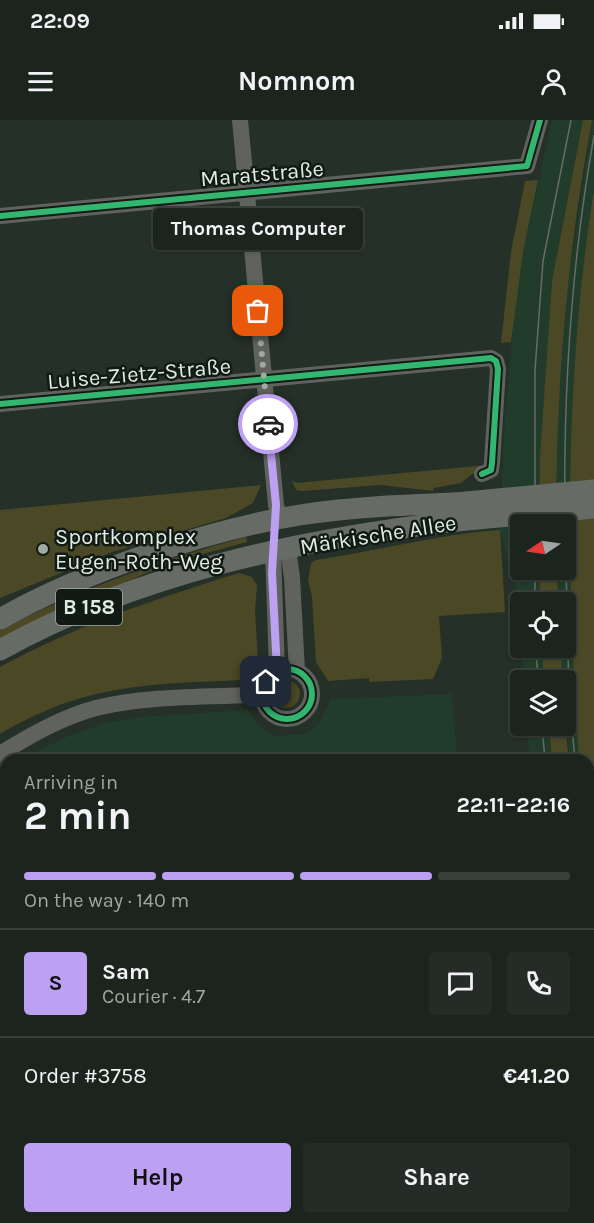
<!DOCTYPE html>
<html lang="en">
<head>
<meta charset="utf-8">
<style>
  body { margin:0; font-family:Karla,sans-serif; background:#252c27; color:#f1f3f6; height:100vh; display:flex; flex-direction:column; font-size:22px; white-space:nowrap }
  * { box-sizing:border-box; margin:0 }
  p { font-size:20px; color:#a0a4a4 }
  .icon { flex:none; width:33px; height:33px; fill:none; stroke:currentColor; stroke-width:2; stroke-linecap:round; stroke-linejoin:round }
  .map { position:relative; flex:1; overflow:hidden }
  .panel { position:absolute; left:0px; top:634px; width:594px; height:470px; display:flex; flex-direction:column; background:#1c241e; border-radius:18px 18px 0 0; box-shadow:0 2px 4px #0004,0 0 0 2px #3a413c }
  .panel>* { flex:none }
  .needle { width:39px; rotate:257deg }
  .tools { position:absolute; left:510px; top:394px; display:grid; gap:12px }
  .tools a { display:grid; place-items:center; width:66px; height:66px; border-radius:6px; background:#1c241e; box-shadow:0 2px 4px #0004,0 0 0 2px #3a413c; font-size:30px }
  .pin { position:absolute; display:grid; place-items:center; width:51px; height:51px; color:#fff; margin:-26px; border-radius:12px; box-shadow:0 3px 9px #0006 }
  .courier { position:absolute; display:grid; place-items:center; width:60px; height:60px; margin:-30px; border:4px solid #bca0f2; border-radius:50%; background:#fff; color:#222; box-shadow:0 2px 8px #0007 }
  .bubble { position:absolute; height:42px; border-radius:6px; background:#1c241e; box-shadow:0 2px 4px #0004,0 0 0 2px #3a413c; font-size:20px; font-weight:700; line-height:42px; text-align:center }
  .summary em { font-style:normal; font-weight:700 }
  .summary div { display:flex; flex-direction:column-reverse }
  .summary { display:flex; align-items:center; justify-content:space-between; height:102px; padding:0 24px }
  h1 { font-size:39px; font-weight:700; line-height:45px }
  .bar { display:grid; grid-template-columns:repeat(4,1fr); gap:9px 6px; align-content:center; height:72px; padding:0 24px }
  .bar i { height:8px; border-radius:4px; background:#3a413c }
  .bar .on { background:#bca0f2 }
  .bar p { grid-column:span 4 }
  .line { display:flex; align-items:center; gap:15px; padding:0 24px; border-top:2px solid #3a413c }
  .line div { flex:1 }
  .round { display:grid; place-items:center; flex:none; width:63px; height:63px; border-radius:6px; background:#252c27 }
  .button { display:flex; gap:12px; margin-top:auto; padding:12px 24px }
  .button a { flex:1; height:69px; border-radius:6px; background:#bca0f2; color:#111; font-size:24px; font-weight:700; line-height:69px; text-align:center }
  .button a+a { background:#252c27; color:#f1f3f6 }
  .status { display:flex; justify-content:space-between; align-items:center; height:42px; padding:0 30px; background:#1c241e; direction:ltr }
  .status svg { height:16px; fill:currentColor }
  header { display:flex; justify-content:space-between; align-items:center; height:78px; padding:0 24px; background:#1c241e; font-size:27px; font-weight:700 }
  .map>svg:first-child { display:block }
  .built { fill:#223c2b }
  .green { fill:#4b4925 }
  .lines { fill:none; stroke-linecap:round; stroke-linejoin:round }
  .minor { stroke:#60625e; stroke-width:16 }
  .major { stroke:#666c65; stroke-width:21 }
  .tram { stroke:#666c67; stroke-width:1.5 }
  .rail { stroke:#666c67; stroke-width:4; stroke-dasharray:8 8; stroke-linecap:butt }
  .major-bridge { stroke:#666c65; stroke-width:21 }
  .cycleway-casing { stroke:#111a14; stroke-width:10 }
  .cycleway { stroke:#33b770; stroke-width:6 }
  .done { stroke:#9eaaa2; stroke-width:6; stroke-dasharray:0 10.8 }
  .route { stroke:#bca0f2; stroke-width:8 }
  .poi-dot { fill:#9eaaa2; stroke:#111a14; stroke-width:2 }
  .labels { text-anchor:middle; stroke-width:5; stroke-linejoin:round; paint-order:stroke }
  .shield { fill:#111a14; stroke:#a1ada5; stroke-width:1.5 }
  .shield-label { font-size:21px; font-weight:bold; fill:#dfece3 }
  .street-label { font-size:22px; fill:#dfece3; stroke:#111a14 }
  .poi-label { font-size:22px; fill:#dfece3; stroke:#111a14; text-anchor:start }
</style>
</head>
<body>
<div class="status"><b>22:09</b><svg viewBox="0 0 49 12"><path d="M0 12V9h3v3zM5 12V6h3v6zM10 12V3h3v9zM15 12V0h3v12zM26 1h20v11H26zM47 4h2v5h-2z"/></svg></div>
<header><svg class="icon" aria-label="menu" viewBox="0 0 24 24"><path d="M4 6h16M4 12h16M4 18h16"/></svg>Nomnom<svg class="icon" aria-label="person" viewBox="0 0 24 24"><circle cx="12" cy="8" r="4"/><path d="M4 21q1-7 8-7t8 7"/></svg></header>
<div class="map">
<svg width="594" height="1103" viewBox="0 0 594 1103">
  <rect width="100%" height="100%" fill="#253028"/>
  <path class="built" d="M552,0H583L552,161L540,336L539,405H520V450H540V483H520V507L519,479L500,410L505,297L515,184L523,132Z
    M592,0H594V70L575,240L570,432L579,640H569L566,561H562L561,528H566V483H558L557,450H566V405H556V321L567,173Z
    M522,528H542L544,561H524Z
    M452,574L457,637L529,635L527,606H549L552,640H19L66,617L105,603L139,597L248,590L257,605L275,616L307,614L321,600L330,579Z
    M6,649V1098H588V815L594,835V1096L584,1103H0V653Z
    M588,715L594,749V814L588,783Z"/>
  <path class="green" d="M583,0H592C567,134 556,269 556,405H539L540,336L552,161Z
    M538,60L523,132L511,222L501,223L511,132L525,61Z
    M594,70V749L588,715V640H579C566,451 564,257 594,70Z
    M488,345L486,349L472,354L461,363L434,368L433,371L381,365L302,371L296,370L292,361L297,363Z
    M261,365L253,383L226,398L112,432L0,478V390Z
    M500,410L505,492L439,496L442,538L433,559L369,562V558L328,561L316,542L312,476L308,461L311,443L316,440C378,431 438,414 500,410Z
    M246,417L247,422L166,444L0,520V510C79,470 160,440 246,417Z
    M540,450H557L558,483H540Z
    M239,453L252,457L257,465L255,490L258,542L251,548L246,560C148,564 87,563 0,614V547C75,506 158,478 239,453Z
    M542,528H561L562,561H544Z
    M272 574a14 14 0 1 1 28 0a14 14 0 1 1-28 0Z
    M549,606H565L569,640H552Z"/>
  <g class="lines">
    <path class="minor" d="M240,0L276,385L280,399
      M0,96L527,46L540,0
      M0,284L491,238L496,241L498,249L492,343L491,350L482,354
      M288,428L292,458L297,551
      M273,431L277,551
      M262 574a25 25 0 1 1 50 0a25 25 0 1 1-50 0Z
      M0,634C29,616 62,597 96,588C149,575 208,578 262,574"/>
    <path class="major" d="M0,499C83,452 206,410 300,395C351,387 403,385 455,383
      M0,530C141,452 298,420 456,401"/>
    <path class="tram" d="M535,405V250L543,141L571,0
      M565,405C563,276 571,144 594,16
      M566,447L569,577L575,640
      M535,450V483
      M536,528L538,561
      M542,606L545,640
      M588,751L594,786
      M588,852L594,869"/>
    <path class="rail" d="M588,1082L594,1077
      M563,1103L569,1098"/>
    <path class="major-bridge" d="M455,383L594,370
      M456,401L594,388"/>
    <defs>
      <path id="cycleway" d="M0,96L527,46L540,0
        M0,284L491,238L496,241L498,249L492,343L491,350L482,354
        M262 574a25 25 0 1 1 50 0a25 25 0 1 1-50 0Z"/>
    </defs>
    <use href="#cycleway" class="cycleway-casing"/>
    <use href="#cycleway" class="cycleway"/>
  </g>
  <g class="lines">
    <path class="done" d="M258,191L268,304"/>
    <path class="route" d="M266,562L277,551L272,453L276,385L268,304"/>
  </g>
  <circle class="poi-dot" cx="43" cy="429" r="6"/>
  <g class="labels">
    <rect class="shield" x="56" y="469" width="66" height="36" rx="4.5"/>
    <g class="shield-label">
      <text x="89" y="494">B 158</text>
    </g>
    <g class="street-label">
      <text transform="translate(262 53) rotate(-5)" y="8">Maratstraße</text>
      <text transform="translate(139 253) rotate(-5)" y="8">Luise-Zietz-Straße</text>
      <text transform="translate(378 414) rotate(-9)" y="8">Märkische Allee</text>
    </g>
    <g class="poi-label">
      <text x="55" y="424">Sportkomplex<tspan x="55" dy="25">Eugen-Roth-Weg</tspan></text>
    </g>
  </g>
</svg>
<div class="tools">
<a><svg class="needle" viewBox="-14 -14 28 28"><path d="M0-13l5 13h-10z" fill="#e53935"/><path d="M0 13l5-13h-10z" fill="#a0a4a4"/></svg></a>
<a><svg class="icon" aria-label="locate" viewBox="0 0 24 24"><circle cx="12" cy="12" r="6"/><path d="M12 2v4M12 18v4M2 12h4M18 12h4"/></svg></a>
<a><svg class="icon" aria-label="layers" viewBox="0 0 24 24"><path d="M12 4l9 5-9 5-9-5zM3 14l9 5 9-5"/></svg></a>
</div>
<div class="pin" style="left:258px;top:191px;background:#ea580c"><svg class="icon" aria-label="bag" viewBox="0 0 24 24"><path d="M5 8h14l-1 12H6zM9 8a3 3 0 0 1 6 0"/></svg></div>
<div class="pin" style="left:266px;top:562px;background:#1f2937"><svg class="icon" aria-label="home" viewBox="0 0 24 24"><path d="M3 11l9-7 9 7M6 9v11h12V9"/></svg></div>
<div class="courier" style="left:268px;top:304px"><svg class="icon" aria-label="car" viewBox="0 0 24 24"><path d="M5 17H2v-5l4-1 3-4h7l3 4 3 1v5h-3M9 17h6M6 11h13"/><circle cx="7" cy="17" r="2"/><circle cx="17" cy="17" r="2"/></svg></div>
<div class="bubble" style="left:153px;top:88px;width:210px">Thomas Computer</div>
<section class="panel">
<div class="summary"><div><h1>2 min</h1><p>Arriving in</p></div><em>22:11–22:16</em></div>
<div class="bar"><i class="on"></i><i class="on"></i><i class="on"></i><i></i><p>On the way · 140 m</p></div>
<div class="line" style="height:108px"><b class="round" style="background:#bca0f2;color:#111">S</b><div><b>Sam</b><p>Courier · 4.7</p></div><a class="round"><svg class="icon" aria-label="chat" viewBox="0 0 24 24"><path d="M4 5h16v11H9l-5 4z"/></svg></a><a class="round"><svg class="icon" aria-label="phone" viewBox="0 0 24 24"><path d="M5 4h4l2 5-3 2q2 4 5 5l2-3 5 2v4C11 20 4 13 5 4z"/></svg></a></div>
<div class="line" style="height:78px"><div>Order #3758</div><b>€41.20</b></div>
<div class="button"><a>Help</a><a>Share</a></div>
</section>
</div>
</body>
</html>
